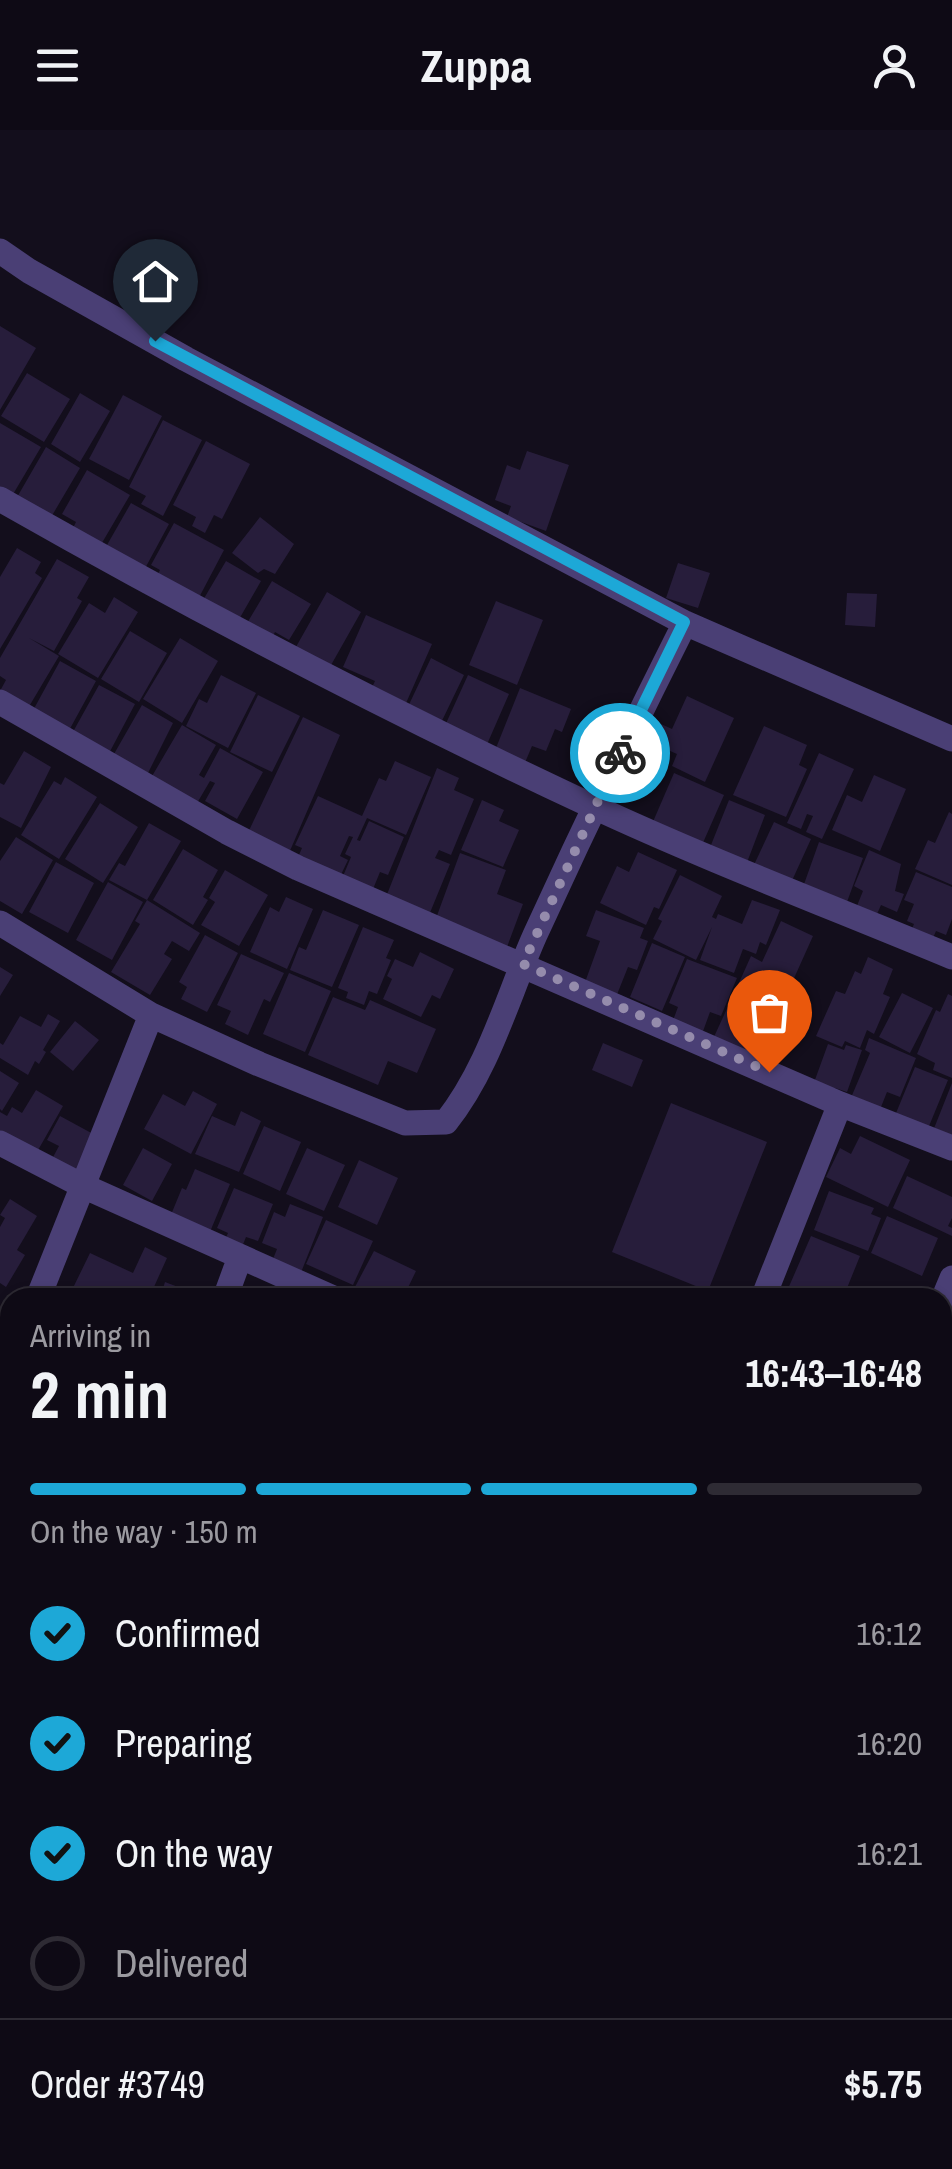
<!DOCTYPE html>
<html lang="en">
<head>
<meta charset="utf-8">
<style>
  body { margin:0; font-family:"Archivo Narrow",sans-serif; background:#1c1822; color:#f1f3f6; height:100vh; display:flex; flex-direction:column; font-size:38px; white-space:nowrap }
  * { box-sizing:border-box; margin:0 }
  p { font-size:32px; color:#9b9aa0 }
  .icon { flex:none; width:55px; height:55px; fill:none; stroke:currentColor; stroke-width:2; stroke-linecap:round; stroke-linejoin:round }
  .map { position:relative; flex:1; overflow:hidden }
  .details { position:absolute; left:0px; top:1158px; width:952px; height:882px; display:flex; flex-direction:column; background:#0e0a15; border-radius:30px 30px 0 0; box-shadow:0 2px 8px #0004,0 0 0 2px #2e2b34 }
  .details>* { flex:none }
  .pin { position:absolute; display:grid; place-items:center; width:85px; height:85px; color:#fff; margin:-102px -42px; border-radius:50% 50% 50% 0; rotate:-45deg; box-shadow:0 0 10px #0007 }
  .pin .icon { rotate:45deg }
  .courier { position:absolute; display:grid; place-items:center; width:100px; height:100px; margin:-50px; border:8px solid #1da8d7; border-radius:50%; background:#fff; color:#222; box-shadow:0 2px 12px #0007 }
  .head em { font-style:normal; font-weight:700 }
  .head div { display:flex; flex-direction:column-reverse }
  .head { display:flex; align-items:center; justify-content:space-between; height:170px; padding:0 30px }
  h1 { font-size:65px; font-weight:700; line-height:75px }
  .bar { display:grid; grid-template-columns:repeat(4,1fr); gap:15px 10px; align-content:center; height:120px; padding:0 30px }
  .bar i { height:12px; border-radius:8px; background:#2e2b34 }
  .bar .current { background:#1da8d7 }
  .bar p { grid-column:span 4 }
  .line { display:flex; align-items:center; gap:25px; padding:0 30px; border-top:2px solid #2e2b34 }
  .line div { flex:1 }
  ol { padding:0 30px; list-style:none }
  li { display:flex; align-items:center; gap:30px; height:110px }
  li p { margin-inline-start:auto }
  li .icon { padding:10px; border-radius:50%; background:#1da8d7; color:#111; stroke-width:4 }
  li:last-child { color:#9b9aa0 }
  li i { width:55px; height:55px; border:5px solid #2e2b34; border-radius:50% }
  header { display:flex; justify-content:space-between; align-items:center; height:130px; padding:0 30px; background:#0e0a15; font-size:45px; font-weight:700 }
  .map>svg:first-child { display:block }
  .building { fill:#271d3b }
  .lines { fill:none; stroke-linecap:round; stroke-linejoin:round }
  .minor { stroke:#4a3f75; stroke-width:25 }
  .done { stroke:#958cac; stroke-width:10; stroke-dasharray:0 18 }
  .route { stroke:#1da8d7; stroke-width:12 }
</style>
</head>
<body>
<header><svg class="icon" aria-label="menu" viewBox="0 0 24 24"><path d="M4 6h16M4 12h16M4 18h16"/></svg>Zuppa<svg class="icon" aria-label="person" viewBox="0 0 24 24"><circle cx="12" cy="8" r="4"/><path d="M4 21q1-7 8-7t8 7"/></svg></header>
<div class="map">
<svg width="952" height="2039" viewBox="0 0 952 2039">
  <rect width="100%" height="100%" fill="#130e1c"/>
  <path class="building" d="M0,196L36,218L0,280Z
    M27,243L70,269L44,312L1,286Z
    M80,263L110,281L80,332L51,314Z
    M123,265L162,286L129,350L89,329Z
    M163,290L202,310L163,386L141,374L146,366L129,357Z
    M0,293L41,317L9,371L0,366Z
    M206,311L250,334L222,389L214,385L205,403L192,396L196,387L173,375Z
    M46,317L80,338L50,389L16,369Z
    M527,321L569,335L546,401L507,387L511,376L495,370L507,335L520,340Z
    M87,340L130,365L99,418L71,402L76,392L62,384Z
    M131,373L169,394L142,444L103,422Z
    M260,387L294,414L275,444L264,439L258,443L232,423Z
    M174,393L224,420L194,477L152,455L160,440L151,435Z
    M17,418L41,432L35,443L42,448L0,519V447Z
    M57,429L89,447L77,468L82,471L54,521L29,508L59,526L24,585L0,561L6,550L0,546V528Z
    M226,431L261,451L234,498L199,477Z
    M678,433L710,443L698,478L666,468Z
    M272,451L311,474L289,510L275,502L268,515L243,500Z
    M327,462L361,482L326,544L292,524Z
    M847,463L877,464L875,497L845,495Z
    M114,467L138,482L98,548L58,524L89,473L105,483Z
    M496,471L543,490L517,555L469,535Z
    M366,485L432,514L403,580L369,564L375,551L343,537Z
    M130,501L167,523L139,572L101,549Z
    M180,508L218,531L182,593L143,569Z
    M431,528L464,545L438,599L405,583Z
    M60,531L96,551L66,606L30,586Z
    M221,545L256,563L228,618L186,596L199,569L207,573Z
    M468,545L509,564L485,619L443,600Z
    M99,555L135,574L106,629L69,609Z
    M520,558L571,579L562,602L555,599L546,621L532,616L524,635L494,623Z
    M258,565L300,586L272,642L230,622Z
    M687,566L734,588L705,652L672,636L677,624L652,613L661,594L672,599Z
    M142,575L173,593L144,651L110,631Z
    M303,587L340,605L286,730L244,711Z
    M182,595L216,615L199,645L204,648L220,618L263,642L237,689L205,671L215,653L210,651L193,680L148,653Z
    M764,596L807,615L799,635L807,639L786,687L733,665Z
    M24,621L51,637L21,698L0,687V653L4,655Z
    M819,623L854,639L822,709L806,702L813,686L807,684L801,699L787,693Z
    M395,631L431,647L406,705L367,688L357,710L360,711L369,691L404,707L388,745L380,742L371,764L341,751L351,727L345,724L353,707L349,706L340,726L348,730L337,753L295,734L302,718L295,715L318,666L362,686L379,648L386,651Z
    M437,638L459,648L454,660L474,669L451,725L439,720L435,728L450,734L427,790L384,772Z
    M674,643L724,665L702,715L652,694Z
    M874,645L906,659L880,721L832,700L847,665L862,672Z
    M65,647L97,667L59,729L21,705L54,651L61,655Z
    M482,670L504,680L499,691L519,700L503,737L461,720Z
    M729,670L765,685L746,735L709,720Z
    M100,673L138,697L103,753L65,729Z
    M949,682L952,684V755L915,739L928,710L935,713Z
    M774,692L811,709L790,755L753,737Z
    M149,693L181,711L147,770L109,750L119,733L125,736Z
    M16,707L53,730L22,784L0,771V731Z
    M819,712L863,728L847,772L803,757Z
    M183,719L218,740L203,767L208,770L193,795L153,770Z
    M869,720L901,734L895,761L904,764L897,782L881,775L874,791L854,783L863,761L854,756Z
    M638,722L677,740L659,779L654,777L646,795L600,773L617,736L629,742Z
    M460,723L506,740L497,764L523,774L507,817L435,791Z
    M56,732L94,753L68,803L29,782Z
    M225,740L268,765L239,816L201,795L215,772L209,768Z
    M916,742L952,757V789L946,805L936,801L930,815L909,806L914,794L907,791L914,774L904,770Z
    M680,745L722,766L712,787L716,789L718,784L742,794L752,770L780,780L766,815L760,812L756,824L743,819L734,843L700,830L712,797L696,830L653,809L662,791L658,789Z
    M108,752L143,772L112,830L76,810Z
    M286,767L313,779L287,839L250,822L270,777L279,782Z
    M147,770L200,803L189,821L172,811L164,824L172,829L150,865L111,842L140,794L135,791Z
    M323,780L359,795L332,857L290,840L299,817L306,820Z
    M596,780L644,798L640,808L648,811L637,840L628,837L616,867L584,855L600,811L586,806Z
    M781,791L813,806L782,875L738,855L751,826L762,832Z
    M363,797L394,810L386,828L391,830L377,864L369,861L364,875L346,868L348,862L338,858Z
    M205,805L238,823L207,882L181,869L187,857L179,852Z
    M652,813L685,827L662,881L630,867Z
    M420,822L454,839L440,869L432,865L421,887L383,869L392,849L387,846L395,829L413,837Z
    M241,824L284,843L270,872L264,869L248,905L225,894L231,881L217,875Z
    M868,827L893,839L883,864L890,867L874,904L867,900L860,918L845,911L842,917L816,906L836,861L845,864L855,841L861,844Z
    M687,829L737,848L721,886L710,882L702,904L672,893L678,877L669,873Z
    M0,837L13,845L0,866Z
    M289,843L331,861L305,922L263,904Z
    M736,859L776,878L753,927L713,909Z
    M902,863L933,878L910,923L879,907Z
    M948,864L952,866V948L933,940L935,933L917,924L936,880L940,882Z
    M333,867L365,880L370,870L436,899L417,943L388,931L378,955L308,925Z
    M48,884L60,891L43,920L46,922L39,934L35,931L28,945L0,928V913L3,915L20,886L41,897Z
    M75,891L99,910L73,941L50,922Z
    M869,908L916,928L900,967L887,962L879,982L850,970L870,923L865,920Z
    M603,913L643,930L632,957L592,940Z
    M828,914L844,920L846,915L862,920L847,962L835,958L832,964L812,958Z
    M915,937L948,950L927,1001L894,988Z
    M0,941L19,953L2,981L0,979Z
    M952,953V1014L931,1006Z
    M36,960L63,976L37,1022L0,1001V982L7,986L12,977L22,983Z
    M193,961L217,974L191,1024L144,999L163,964L185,976Z
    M671,973L767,1012L708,1161L612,1122Z
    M241,981L261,991L239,1042L195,1024L212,986L235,996Z
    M60,986L95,1005L76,1042L52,1029L59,1016L47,1010Z
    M264,996L301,1012L280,1061L243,1044Z
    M860,1006L910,1030L888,1077L826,1047L840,1018L851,1024Z
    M143,1018L172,1034L152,1071L123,1055Z
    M307,1018L345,1035L324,1081L286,1064Z
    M359,1030L398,1048L377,1095L338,1077Z
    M195,1039L230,1054L207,1109L168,1092L182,1058L186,1060Z
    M907,1046L952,1067V1088L948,1096L952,1098V1106L893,1078Z
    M234,1058L273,1074L258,1111L246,1107L240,1122L223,1114L228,1103L217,1098Z
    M829,1061L874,1078L871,1084L881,1088L868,1121L814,1100Z
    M10,1069L37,1086L17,1120L25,1125L6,1157L0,1153V1097L5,1088L0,1085Z
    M290,1074L323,1087L298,1150L269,1139L277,1119L262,1113L274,1082L285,1087Z
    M887,1086L938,1108L922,1146L871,1123Z
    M326,1090L373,1111L353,1155L306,1134Z
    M811,1106L860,1126L843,1168H833L806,1156L829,1168H784Z
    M145,1117L167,1128L149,1168H89L72,1160L90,1123L133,1143Z
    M374,1121L416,1141L403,1168H376L355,1157Z
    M165,1152L204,1167V1168H160Z
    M952,1221V1268L942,1265V1244Z
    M942,1267L952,1271V1322L942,1318Z
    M942,1323L952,1326L951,1373L942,1370Z
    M10,1355V1395L0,1391V1359Z
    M952,1386V1427L942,1423V1410Z
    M0,1395L10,1399V1453L0,1448Z
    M0,1455L10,1459V1473L0,1498Z
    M942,1498L952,1502V1545L942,1541Z
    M6,1508L10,1510V1558L0,1555V1525Z
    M942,1545L952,1549V1581L946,1596L942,1595Z
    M0,1559L10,1563V1611L0,1607Z
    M0,1613L10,1616V1655L0,1651Z
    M0,1665L10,1669L1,1700H0Z
    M948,1702L952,1703V1741L942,1739V1720Z
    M0,1705L10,1709L4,1731L0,1729Z
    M942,1742L952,1745V1787L942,1784Z
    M942,1790L952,1793V1845L945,1842L948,1836L942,1834Z
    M0,1868L10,1872V1940L0,1936Z
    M271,2030L298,2037L301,2030H344L340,2039H268Z
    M355,2030H395L391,2039H352Z
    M648,2030H711L707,2039H644Z
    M738,2030H771L767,2039Z
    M821,2030H892L889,2039H834L836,2036Z"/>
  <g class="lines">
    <path class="minor" d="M0,121L29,141L186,229L685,493L952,609
      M0,369C193,479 389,581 590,675C708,730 832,777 952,827
      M0,572L227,702L298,738L840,974L952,1018
      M0,793L151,885L259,934L405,993L446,992C489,938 507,868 535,805C583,700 633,596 685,493
      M0,1013L81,1055L333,1168
      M38,1168L151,885
      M225,1168L240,1127
      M763,1168L840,974
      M942,1172L952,1148
      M0,1211L10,1217
      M0,1271L10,1243
      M942,1429L952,1433
      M942,1648L952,1622
      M0,1780L10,1753
      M0,1832L10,1835
      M536,2030L561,2039
      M617,2039L620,2030
      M801,2039L804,2030"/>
  </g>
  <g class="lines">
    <path class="done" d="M620,623L523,834L769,942"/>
    <path class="route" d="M155,211L684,492L620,623"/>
  </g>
</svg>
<div class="pin" style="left:769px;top:942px;background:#ea580c"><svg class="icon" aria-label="bag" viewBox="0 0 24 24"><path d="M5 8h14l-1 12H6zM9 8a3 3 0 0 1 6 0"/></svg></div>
<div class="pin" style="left:155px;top:211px;background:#1f2937"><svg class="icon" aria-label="home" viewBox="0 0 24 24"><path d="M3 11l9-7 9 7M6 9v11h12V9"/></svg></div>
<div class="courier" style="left:620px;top:623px"><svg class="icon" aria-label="bike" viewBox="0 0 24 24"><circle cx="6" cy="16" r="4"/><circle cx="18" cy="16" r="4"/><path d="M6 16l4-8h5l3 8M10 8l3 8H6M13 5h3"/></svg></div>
<section class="details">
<div class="head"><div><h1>2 min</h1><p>Arriving in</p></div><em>16:43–16:48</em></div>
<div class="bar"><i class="current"></i><i class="current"></i><i class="current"></i><i></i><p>On the way · 150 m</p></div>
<ol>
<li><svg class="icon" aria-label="check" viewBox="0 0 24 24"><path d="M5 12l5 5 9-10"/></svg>Confirmed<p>16:12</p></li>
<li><svg class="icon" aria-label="check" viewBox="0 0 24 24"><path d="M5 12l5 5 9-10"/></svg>Preparing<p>16:20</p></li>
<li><svg class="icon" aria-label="check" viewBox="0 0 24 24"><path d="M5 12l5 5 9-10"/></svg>On the way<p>16:21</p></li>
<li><i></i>Delivered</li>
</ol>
<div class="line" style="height:130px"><div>Order #3749</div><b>$5.75</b></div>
</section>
</div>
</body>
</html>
